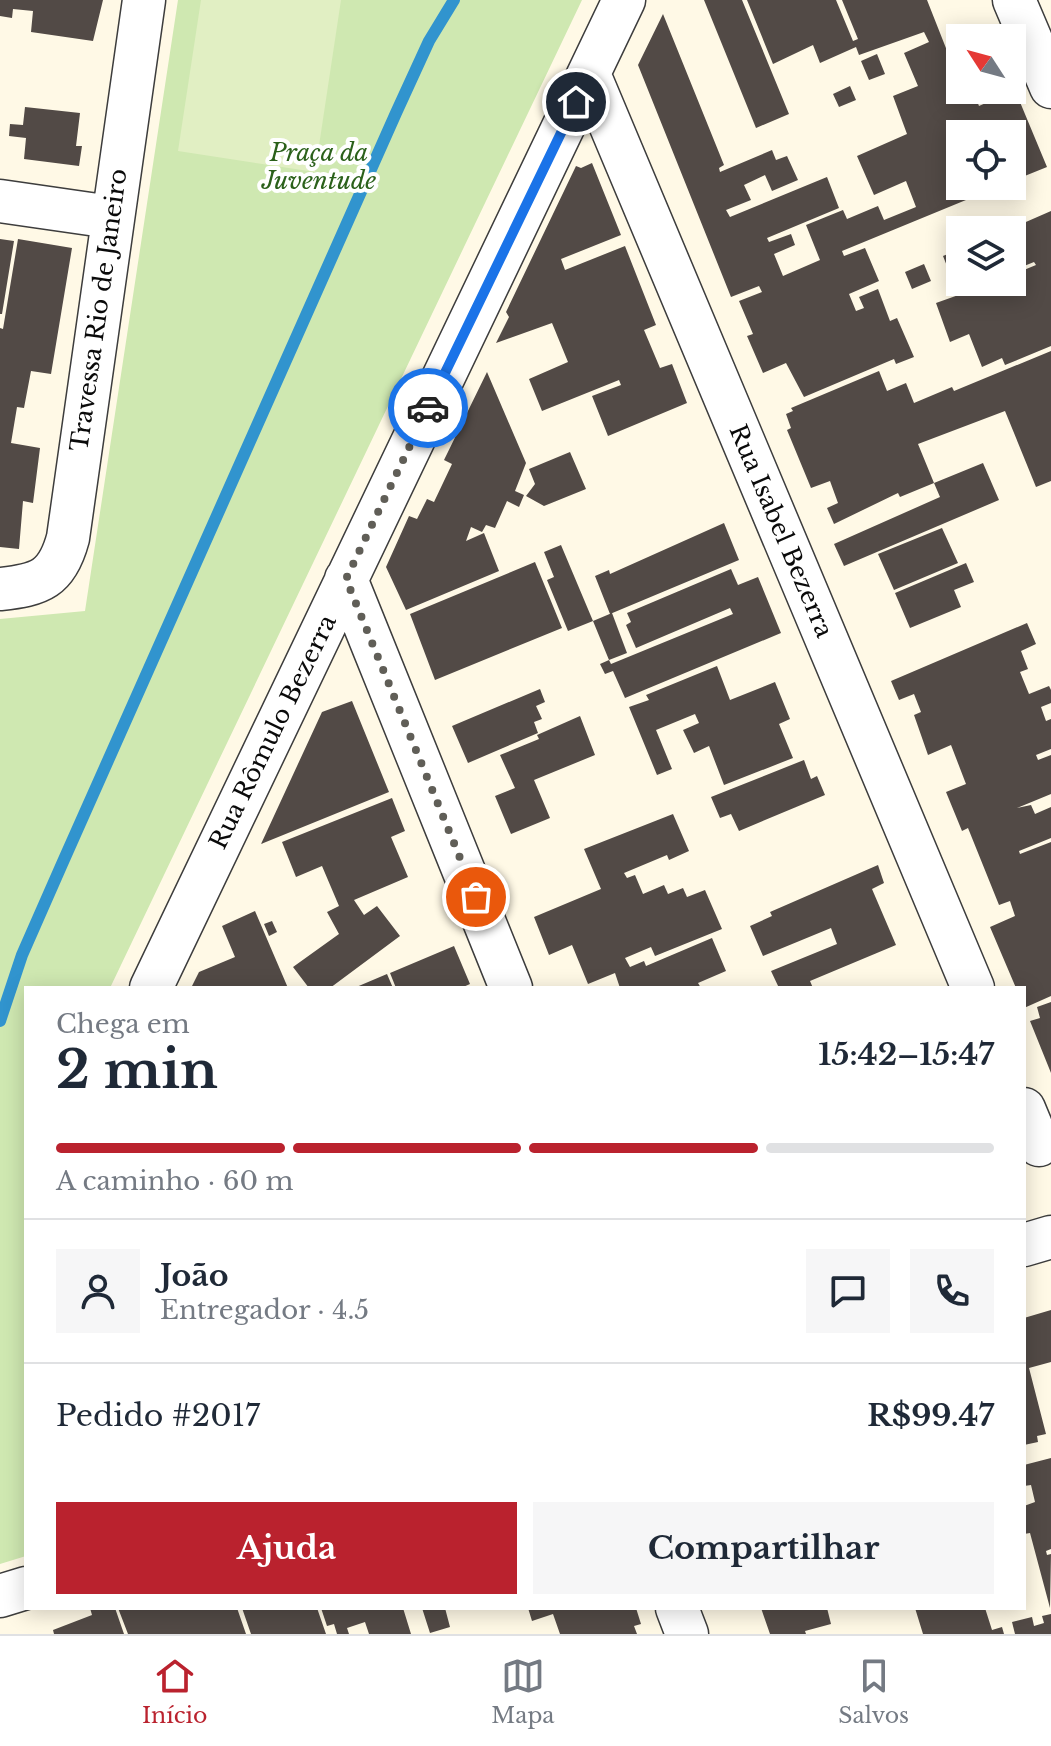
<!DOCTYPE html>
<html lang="pt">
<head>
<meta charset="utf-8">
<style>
  body { margin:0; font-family:"Libre Baskerville",serif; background:#f6f6f7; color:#1f2937; height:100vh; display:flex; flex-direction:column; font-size:30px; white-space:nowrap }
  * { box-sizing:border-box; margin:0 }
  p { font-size:26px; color:#747a83 }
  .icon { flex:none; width:44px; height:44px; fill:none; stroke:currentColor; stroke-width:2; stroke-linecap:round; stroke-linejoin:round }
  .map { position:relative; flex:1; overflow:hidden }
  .panel { position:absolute; left:24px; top:986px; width:1002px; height:624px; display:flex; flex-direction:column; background:#fff; border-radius:0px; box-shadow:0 4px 20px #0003 }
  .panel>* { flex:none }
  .needle { width:52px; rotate:306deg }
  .fabs { position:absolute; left:946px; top:24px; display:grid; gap:16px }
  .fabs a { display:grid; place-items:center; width:80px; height:80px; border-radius:0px; background:#fff; box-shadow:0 4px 20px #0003; font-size:40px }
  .pin { position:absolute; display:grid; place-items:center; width:68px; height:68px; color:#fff; margin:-34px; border:4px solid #fff; border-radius:50%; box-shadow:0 2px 8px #0007 }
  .courier { position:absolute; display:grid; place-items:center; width:80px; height:80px; margin:-40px; border:6px solid #1a73e8; border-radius:50%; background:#fff; color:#222; box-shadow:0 2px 10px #0007 }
  .head em { font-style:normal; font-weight:700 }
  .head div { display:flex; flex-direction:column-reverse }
  .head { display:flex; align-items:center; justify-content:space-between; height:136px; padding:0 32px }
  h1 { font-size:52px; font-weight:700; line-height:60px }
  .bar { display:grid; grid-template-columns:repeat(4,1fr); gap:12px 8px; align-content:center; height:96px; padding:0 32px }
  .bar i { height:10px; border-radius:6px; background:#e0e1e3 }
  .bar .selected { background:#ba222e }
  .bar p { grid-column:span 4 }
  .line { display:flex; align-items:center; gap:20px; padding:0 32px; border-top:2px solid #e0e1e3 }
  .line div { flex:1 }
  .round { display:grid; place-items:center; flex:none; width:84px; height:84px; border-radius:0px; background:#f6f6f7 }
  .cta { display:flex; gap:16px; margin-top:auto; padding:16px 32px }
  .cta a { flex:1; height:92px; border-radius:0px; background:#ba222e; color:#fff; font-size:32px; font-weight:700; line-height:92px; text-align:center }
  .cta a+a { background:#f6f6f7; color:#1f2937 }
  .tabs { display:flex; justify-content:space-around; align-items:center; height:112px; border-top:2px solid #e0e1e3; background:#fff; font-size:22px; color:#747a83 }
  .tabs a { display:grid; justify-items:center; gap:4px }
  .tabs .selected { color:#ba222e }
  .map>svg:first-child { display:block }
  .green { fill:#cfe8b1 }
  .pitch { fill:#e1efc3 }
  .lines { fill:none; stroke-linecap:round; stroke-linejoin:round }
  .stream { stroke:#3194ce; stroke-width:12 }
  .building { fill:#524a46 }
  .street-casing { stroke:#3d3d3d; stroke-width:45 }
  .street { stroke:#fff; stroke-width:42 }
  .done { stroke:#605e57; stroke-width:8; stroke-dasharray:0 14.4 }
  .route { stroke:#1a73e8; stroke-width:10 }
  .labels { text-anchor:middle; stroke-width:8; stroke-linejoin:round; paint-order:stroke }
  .park-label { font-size:24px; font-style:italic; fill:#2b611b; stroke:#fff }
  .street-label { font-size:24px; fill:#0a0a0a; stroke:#fff }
</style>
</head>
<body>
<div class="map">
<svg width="1051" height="1634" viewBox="0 0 1051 1634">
  <rect width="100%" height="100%" fill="#fff9e6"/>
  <path class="green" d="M178,0H582L110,988H26V1556L0,1564V619L85,611Z"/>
  <path class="pitch" d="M201,0H341L315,172L178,151Z"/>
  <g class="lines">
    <path class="stream" d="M0,1021L22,955L62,864L396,113L429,41L454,0"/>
  </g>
  <path class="building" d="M0,0H103L93,41L31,32L33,11L13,9L12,18L0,16Z
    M704,0H742L789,114L756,128Z
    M747,0H836L853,41L858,39L842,0H927L955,71L960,69V90H983L986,98L977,101L979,106L1015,90L1047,167L1012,181V134H960V186H1000L842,251L844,256L865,248L879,281L849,294L856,311L864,308L859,297L878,289L890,321L897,318L914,357L896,364L894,359L804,397L786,363L763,373L747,336L753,334L739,301L762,292L759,286L731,297L638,65L663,14L724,165L719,168L720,172L772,150L776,160L787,156L798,180L772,191L765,175L744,185L751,200L726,210L730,217L827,177L839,208L767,238L769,242L791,234L795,245L774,254L783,276L820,260L806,225L843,210L847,219L878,206L884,220L916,207L906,181L874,195L857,156L907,134L893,96L918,86L904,53L929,42L924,32L859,55L856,47L820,63L813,45L773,64Z
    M877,54L885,74L869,80L861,61Z
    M850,86L856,100L839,107L833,94Z
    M25,107L80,113L76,146H82L79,166L24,159L26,138L9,136L10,124L23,125Z
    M592,163L621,235L561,259L565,270L625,246L656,325L644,330L660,368L672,364L687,403L608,436L592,396L621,385L619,380L542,411L529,379L568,362L552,323L496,343L509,317L506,312L576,166L581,168Z
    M1051,211V346L1005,365L1002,358L982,367L969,334L950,342L936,303L995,282H1012V275L1036,265L1034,262L1012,271V235L1021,231L1019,225Z
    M0,239L14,241L2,314H0Z
    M18,239L72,248L51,374L31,371L24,408L17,407L11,443L40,448L33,503L23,501L19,549L0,547V328L3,329Z
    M960,249V282H986L958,294L943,256Z
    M924,264L931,281L912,289L905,272Z
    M1051,351V481L1036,487L1005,411L918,444L934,483L900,497L898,493L834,524L827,508L838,503L830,481L811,488L787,430L791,428L786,414L793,411L791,408L879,371L887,391L906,383L914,403L952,387L954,391Z
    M487,372L526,463L515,491L524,495L519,507L507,501L495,528L486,525L482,532L471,527L466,541L484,533L499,571L406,610L386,567L409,516L417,519L427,499L434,502L452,464L444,460Z
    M570,452L586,489L544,506L526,496L535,484L529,469Z
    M983,463L999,500L844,566L834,544L940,497L934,483Z
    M724,523L739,560L610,614L595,576L609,570L610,574Z
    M942,528L958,563L894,590L878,554Z
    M561,545L593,621L568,631L547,580L554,577L544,552Z
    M535,562L562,628L435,680L410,614Z
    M966,563L974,582L954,590L961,607L910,628L895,593Z
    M731,569L738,585L758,577L781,633L625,698L613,671L605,674L600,664L609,660L611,664L733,614L730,608L636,648L626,625L631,622L627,613Z
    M612,613L627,653L609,660L593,621Z
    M1027,623L1036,644L1021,651L1028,669L1020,672L1029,694L1049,686L1051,690V703L1041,707L1046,721L1051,719V749L1036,755L1038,760L1051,755V794L1017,808L1031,805L1035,814L1051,807V838L1019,851L1020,854L1051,842V996L1024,1008V988H1016L990,927L1015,916L1010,901L999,905L968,828L962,831L946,792L966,784L951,745L928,755L914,715L921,712L914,694L899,700L891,681Z
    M717,666L730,700L775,682L790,719L779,724L793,758L724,785L709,746L694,753L683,730L699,723L695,714L656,730L672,769L657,775L629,707L649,700L646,695Z
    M540,689L545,702L536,706L542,719L534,722L538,733L468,763L452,726Z
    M352,701L389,792L261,844L322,712Z
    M580,716L595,755L534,780L550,818L511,834L495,796L515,788L500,755L539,739L537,735Z
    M804,760L811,779L817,776L825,795L739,831L731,814L720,818L711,797Z
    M392,798L405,831L391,837L408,877L354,900L364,915L377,906L400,936L330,988H309L293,967L339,934L327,912L339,906L322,866L296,877L282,842Z
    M673,814L689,851L669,860L667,855L624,873L627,878L635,875L643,894L664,885L668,894L683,888L687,897L705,890L722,929L655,956L651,947L625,958L630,967L644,961L646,966L712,938L726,971L698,983L701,988H620L615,973L588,984L572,945L549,955L534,917L601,889L584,849Z
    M878,865L884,883L872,889L896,945L810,981L813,988H779L771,971L837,944L831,928L763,956L750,926L772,916L770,912Z
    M255,911L288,988H191L199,972L235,957L222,926Z
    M272,921L277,932L269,936L264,924Z
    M454,946L470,984L461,988H396L390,973Z
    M387,974L393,988H354Z
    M1051,1002V1073L1030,1021L1040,1018L1037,1007Z
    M1051,1310V1362L1029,1368L1046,1434L1037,1436L1038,1442L1024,1445V1318Z
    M1051,1458V1549L1046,1551L1047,1555L1051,1554L1050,1608L1030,1533L1024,1534V1506L1035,1502L1031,1485L1024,1486V1465Z
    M90,1608H115L124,1634H54L53,1630L92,1615Z
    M118,1608H237L246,1634H128Z
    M242,1608H317L326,1634H251Z
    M321,1608H403L411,1634H369L365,1622L347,1628L349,1634H337L334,1624L327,1626Z
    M422,1608H445L450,1627L430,1633Z
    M528,1608H636L641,1624L634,1626L637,1634H560L553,1614L532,1621Z
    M761,1608H827L831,1624L805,1631L806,1634H770Z
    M915,1608H985L992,1630L1002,1627L1004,1634H923Z
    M1051,1614V1634H1015L1012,1622L1032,1617L1034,1626L1044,1623L1042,1616Z"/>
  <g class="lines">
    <defs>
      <path id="street" d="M1014,0L1051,87
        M589,74L973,988
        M0,201L111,217
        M346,579L511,988
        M0,589C40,585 57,579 68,538L144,0
        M151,988L624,0
        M1024,1109L1039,1145
        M1024,1245L1051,1237
        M0,1596L26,1588
        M677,1608L687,1634"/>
    </defs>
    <use href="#street" class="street-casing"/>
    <use href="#street" class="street"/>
  </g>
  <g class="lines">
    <path class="done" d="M428,408L346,579L476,897"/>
    <path class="route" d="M428,408L576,102"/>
  </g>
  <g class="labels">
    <g class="park-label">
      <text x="319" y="161">Praça da<tspan x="319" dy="28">Juventude</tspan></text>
    </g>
    <g class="street-label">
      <text transform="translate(99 310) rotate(-82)" y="8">Travessa Rio de Janeiro</text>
      <text transform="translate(781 531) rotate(67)" y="8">Rua Isabel Bezerra</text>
      <text transform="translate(273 732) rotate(-64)" y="8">Rua Rômulo Bezerra</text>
    </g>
  </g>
</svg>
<div class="fabs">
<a><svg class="needle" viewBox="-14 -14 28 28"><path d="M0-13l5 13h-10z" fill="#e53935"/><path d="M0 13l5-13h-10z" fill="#747a83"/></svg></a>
<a><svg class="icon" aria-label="locate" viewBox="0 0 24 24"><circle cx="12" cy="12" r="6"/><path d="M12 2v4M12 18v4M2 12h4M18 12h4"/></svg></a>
<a><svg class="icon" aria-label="layers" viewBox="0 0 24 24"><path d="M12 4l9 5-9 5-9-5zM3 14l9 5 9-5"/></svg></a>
</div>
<div class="pin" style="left:476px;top:897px;background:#ea580c"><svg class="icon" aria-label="bag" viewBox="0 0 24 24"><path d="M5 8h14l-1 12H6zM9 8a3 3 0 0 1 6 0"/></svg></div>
<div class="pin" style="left:576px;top:102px;background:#1f2937"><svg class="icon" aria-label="home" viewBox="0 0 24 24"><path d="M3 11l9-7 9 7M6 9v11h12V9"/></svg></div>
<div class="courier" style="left:428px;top:408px"><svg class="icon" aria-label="car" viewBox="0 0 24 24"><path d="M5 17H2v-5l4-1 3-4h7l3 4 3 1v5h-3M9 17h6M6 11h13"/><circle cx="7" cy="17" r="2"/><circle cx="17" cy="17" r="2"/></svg></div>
<section class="panel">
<div class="head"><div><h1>2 min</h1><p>Chega em</p></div><em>15:42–15:47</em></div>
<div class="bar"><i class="selected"></i><i class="selected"></i><i class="selected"></i><i></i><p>A caminho · 60 m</p></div>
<div class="line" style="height:144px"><a class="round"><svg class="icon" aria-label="person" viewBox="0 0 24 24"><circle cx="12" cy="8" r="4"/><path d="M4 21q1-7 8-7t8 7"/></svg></a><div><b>João</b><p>Entregador · 4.5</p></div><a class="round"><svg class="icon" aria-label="chat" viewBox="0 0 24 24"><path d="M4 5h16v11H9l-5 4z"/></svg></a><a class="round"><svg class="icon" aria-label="phone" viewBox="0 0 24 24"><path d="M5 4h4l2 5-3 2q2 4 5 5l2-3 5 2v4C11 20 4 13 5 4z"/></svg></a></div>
<div class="line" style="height:104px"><div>Pedido #2017</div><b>R$99.47</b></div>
<div class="cta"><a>Ajuda</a><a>Compartilhar</a></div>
</section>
</div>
<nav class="tabs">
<a class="selected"><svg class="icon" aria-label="home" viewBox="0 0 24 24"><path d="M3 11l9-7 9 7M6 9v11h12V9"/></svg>Início</a>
<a><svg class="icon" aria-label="map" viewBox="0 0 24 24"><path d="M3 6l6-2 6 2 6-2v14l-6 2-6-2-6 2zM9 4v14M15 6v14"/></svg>Mapa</a>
<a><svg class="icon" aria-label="saved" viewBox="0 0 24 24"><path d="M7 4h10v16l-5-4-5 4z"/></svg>Salvos</a>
</nav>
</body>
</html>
